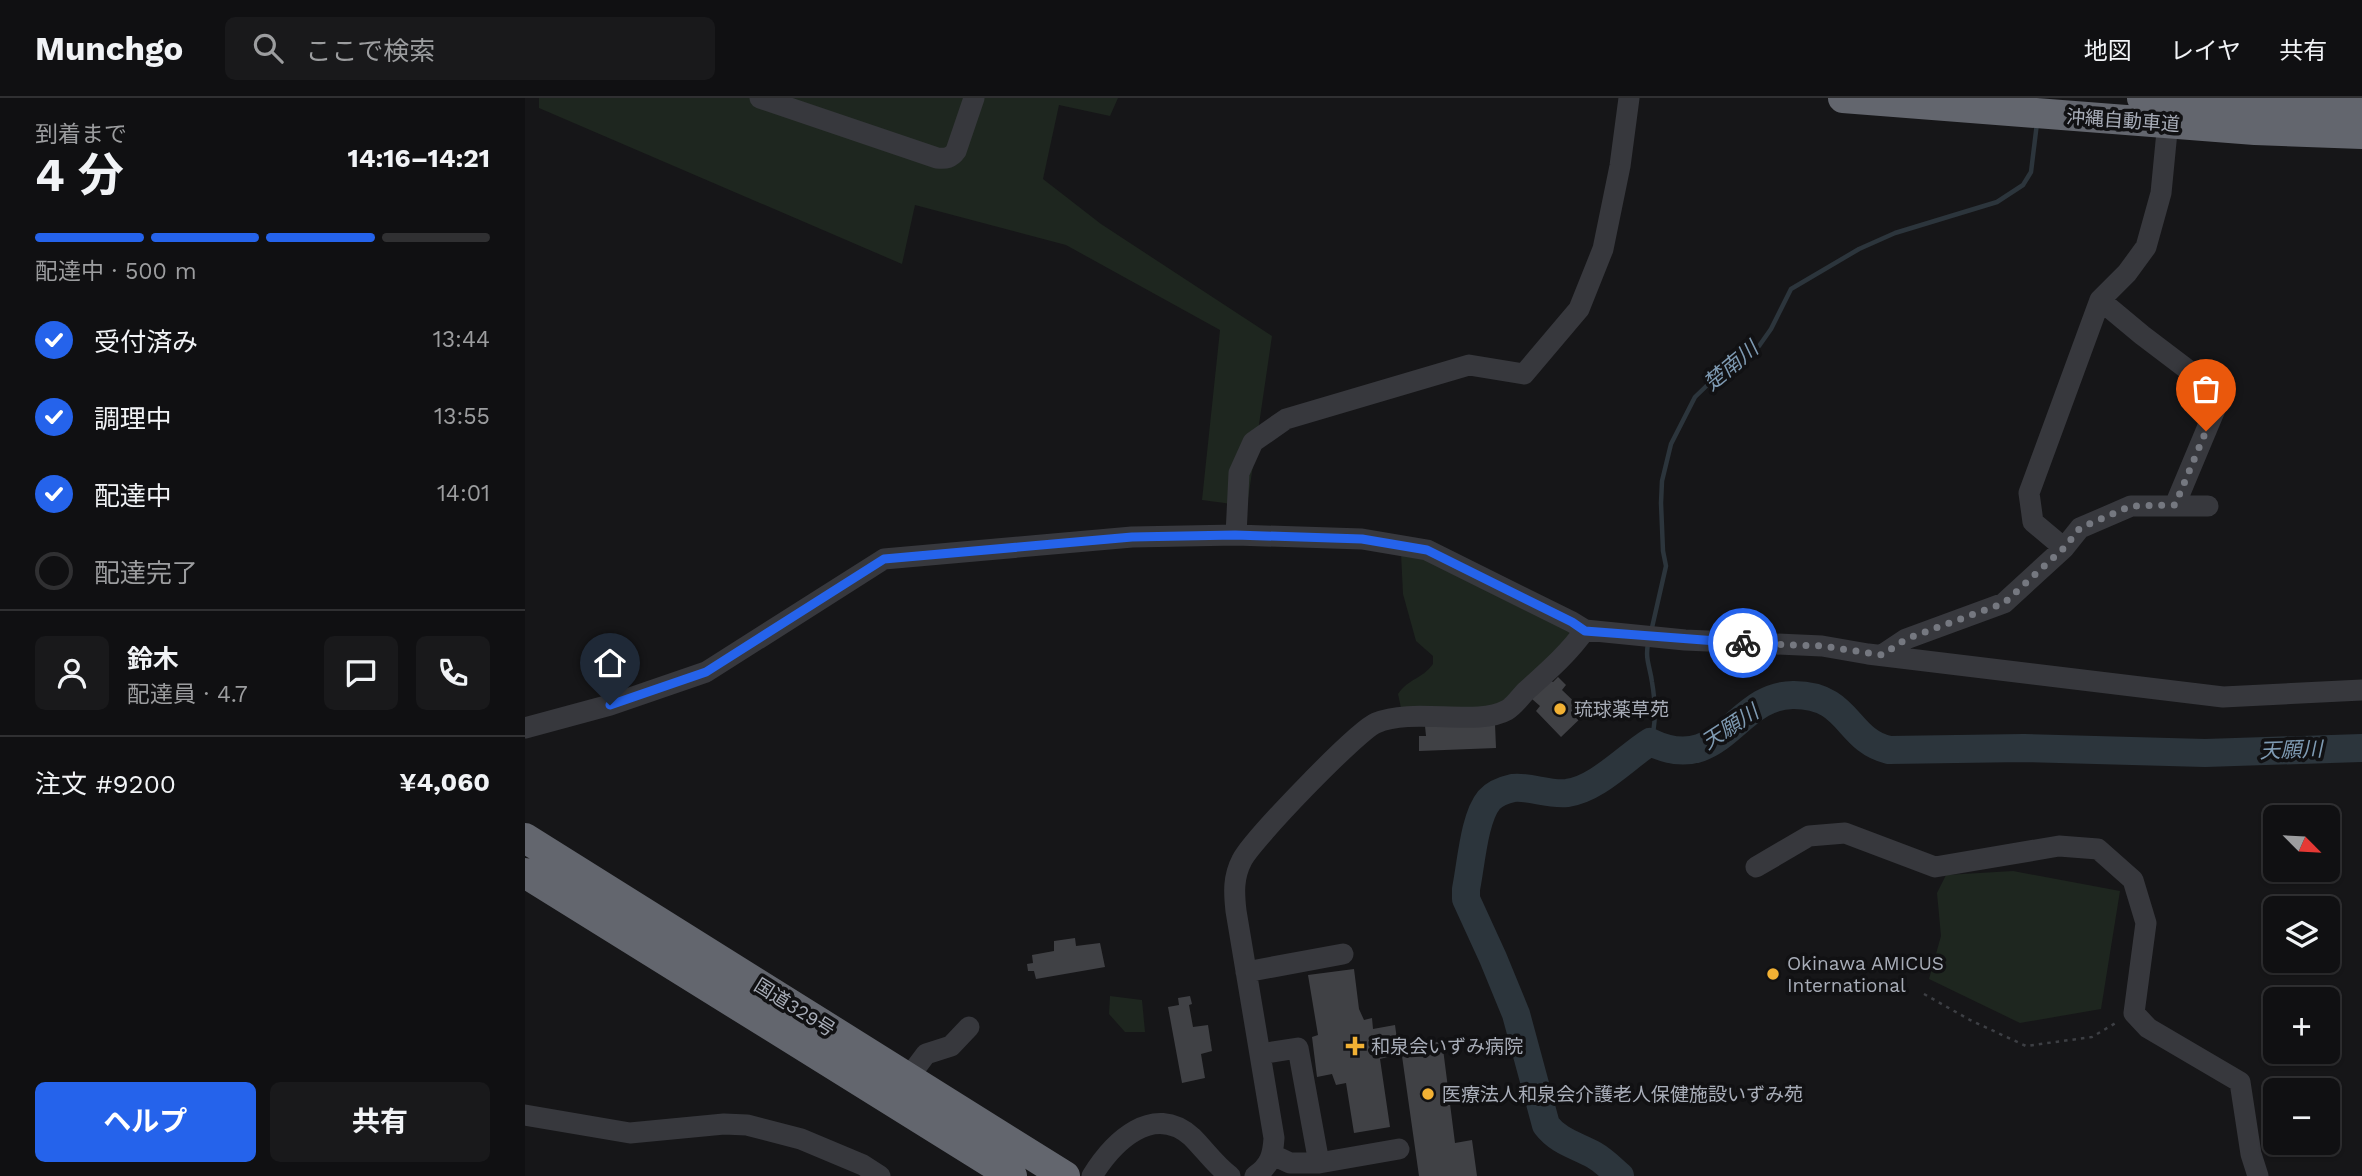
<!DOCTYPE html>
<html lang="ja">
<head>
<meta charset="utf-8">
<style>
  body { margin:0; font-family:"Work Sans","Noto Sans JP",sans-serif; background:#19191b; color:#f1f3f6; height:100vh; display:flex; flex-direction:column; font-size:26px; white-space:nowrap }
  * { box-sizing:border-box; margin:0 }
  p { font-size:23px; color:#9c9d9f }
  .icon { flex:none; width:38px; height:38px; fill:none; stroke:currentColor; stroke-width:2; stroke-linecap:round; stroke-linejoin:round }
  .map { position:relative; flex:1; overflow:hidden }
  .sheet { display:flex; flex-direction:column; background:#101012; width:525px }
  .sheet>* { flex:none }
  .needle { width:46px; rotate:114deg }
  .fabs { position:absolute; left:1738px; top:707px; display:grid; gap:14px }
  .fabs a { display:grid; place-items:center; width:77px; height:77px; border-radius:10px; background:#101012; box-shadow:0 2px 5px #0004,0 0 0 2px #303032; font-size:35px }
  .pin { position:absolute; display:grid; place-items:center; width:60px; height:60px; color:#fff; margin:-72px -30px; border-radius:50% 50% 50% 0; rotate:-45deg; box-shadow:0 0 7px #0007 }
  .pin .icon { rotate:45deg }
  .courier { position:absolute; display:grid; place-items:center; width:70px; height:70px; margin:-35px; border:5px solid #2563eb; border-radius:50%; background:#fff; color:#222; box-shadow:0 2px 9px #0007 }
  .overview em { font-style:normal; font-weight:700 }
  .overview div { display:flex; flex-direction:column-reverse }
  .overview { display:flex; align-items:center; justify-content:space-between; height:119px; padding:0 35px }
  h1 { font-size:46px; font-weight:700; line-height:52px }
  .bar { display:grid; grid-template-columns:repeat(4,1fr); gap:10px 7px; align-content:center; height:84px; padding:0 35px }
  .bar i { height:9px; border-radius:5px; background:#303032 }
  .bar .on { background:#2563eb }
  .bar p { grid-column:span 4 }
  .line { display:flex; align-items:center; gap:18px; padding:0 35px; border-top:2px solid #303032 }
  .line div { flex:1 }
  .round { display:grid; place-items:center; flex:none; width:74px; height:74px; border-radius:10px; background:#19191b }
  ol { padding:0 35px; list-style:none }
  li { display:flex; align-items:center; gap:21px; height:77px }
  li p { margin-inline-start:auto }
  li .icon { padding:7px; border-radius:50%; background:#2563eb; color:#fff; stroke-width:4 }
  li:last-child { color:#9c9d9f }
  li i { width:38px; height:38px; border:4px solid #303032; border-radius:50% }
  .cta { display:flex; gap:14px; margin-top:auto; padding:14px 35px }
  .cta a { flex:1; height:80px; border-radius:10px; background:#2563eb; color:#fff; font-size:28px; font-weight:700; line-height:80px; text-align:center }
  .cta a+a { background:#19191b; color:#f1f3f6 }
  header { display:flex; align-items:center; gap:42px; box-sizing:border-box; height:98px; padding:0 35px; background:#101012; border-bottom:2px solid #303032 }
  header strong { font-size:33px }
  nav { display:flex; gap:38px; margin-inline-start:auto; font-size:24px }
  .search { width:490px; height:63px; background:#19191b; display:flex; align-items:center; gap:18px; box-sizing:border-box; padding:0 24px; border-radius:10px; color:#9c9d9f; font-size:26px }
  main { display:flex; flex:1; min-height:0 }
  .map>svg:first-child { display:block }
  .green { fill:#1e261f }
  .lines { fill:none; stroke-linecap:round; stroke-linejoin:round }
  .stream { stroke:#2c353c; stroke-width:4.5 }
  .river { stroke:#2c353c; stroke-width:28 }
  .building { fill:#404145 }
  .path { stroke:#3d3f44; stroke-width:2.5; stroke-dasharray:3.5 5; stroke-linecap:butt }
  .minor { stroke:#37383d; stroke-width:21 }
  .highway { stroke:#63666e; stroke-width:30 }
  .done { stroke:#757880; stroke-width:7; stroke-dasharray:0 12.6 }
  .route { stroke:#2563eb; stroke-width:9 }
  .poi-dot { fill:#f2b134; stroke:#111113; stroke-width:2.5 }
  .labels { text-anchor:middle; stroke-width:7; stroke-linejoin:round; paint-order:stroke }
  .street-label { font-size:19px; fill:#a8adb8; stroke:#111113 }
  .poi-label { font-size:19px; fill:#a8adb8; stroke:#111113; text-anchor:start }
  .water-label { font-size:21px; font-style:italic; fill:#7f9bb3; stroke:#111113 }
</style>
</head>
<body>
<header>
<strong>Munchgo</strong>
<div class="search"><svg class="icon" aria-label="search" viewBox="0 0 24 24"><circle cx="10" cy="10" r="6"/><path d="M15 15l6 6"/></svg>ここで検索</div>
<nav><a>地図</a><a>レイヤ</a><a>共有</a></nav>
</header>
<main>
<section class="sheet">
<div class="overview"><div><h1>4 分</h1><p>到着まで</p></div><em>14:16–14:21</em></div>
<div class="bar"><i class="on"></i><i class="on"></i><i class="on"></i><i></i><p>配達中 · 500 m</p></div>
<ol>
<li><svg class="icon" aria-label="check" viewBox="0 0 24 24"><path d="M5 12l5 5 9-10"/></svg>受付済み<p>13:44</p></li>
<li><svg class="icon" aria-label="check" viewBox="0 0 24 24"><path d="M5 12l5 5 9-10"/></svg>調理中<p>13:55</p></li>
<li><svg class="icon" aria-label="check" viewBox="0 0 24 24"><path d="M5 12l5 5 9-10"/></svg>配達中<p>14:01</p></li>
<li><i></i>配達完了</li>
</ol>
<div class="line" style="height:126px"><a class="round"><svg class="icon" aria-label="person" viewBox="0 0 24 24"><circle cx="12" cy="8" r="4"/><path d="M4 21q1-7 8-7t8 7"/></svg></a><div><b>鈴木</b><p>配達員 · 4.7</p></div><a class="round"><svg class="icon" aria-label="chat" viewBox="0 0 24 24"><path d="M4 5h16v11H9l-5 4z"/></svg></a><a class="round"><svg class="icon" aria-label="phone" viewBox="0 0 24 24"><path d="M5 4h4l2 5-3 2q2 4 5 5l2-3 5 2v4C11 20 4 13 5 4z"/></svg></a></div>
<div class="line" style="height:91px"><div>注文 #9200</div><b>¥4,060</b></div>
<div class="cta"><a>ヘルプ</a><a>共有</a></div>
</section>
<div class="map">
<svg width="1837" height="1078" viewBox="0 0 1837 1078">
  <rect width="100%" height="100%" fill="#161618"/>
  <path class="green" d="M14,0H593L585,18L534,7L518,81L576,126L747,238L722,408L677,402L695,232L541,147L390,107L377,166L14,10Z
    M876,455L901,459L1044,527L1048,537C1024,561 991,604 957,611C939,615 897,611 876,610L873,596C884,580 896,582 908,566V558L891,543L878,496Z
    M1488,773L1595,793L1576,911L1495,925L1404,881L1416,838L1412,795L1421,777Z
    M585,898L617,902L620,934H600L584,916Z"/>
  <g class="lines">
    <path class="stream" d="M1126,534L1141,468L1138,453L1136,405L1137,383L1146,346L1170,299L1199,271L1234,248L1246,231L1266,191L1334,151L1370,135L1472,104L1498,87L1506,74L1512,25
      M1123,546C1120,561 1125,569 1127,584C1130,602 1132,627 1125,644"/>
    <path class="river" d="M1095,1078C1087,1071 1078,1062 1069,1057C1051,1047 1034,1044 1021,1027L991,916L968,860L941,801V791C946,767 949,720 964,702C970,695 979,692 988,690C1005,688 1023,697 1042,695C1072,691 1100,660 1125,644C1197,679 1210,596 1269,597C1325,597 1321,642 1364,652L1499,650L1680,655L1837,650"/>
  </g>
  <path class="building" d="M1033,579L1041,587L1037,592L1061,615L1036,639L1011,613L1015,608L1007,601L1023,581L1028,584Z
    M970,626L971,650L894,653V638H901L900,628Z
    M550,840L551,848L575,845L580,869L511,881L509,873H503L502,866L508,865L507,857L529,853V843Z
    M829,871L834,911L839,922L847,920L848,931L870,927L874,956L855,961L865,1029L829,1035L821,985L811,987L807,976L792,979L787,939L793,937L783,877Z
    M665,898L667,906L664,907L668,929L683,927L687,953L676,956L680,980L657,985L643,909L654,907L653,900Z
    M917,943L930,1045L947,1042L952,1078H894L876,951Z"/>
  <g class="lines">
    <path class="path" d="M1399,896L1445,922L1501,948L1567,939L1594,923"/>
    <path class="minor" d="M235,0L412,60C421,61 426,60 431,53L449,0
      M1575,202L1617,237L1675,281L1691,309L1650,407
      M711,437L714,375L728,344L761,321L944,267L999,276L1054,211L1078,151L1095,68L1104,0
      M1539,450L1508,424L1504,395L1575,202L1602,175L1621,149L1636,95L1644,13
      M1357,557L1381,541L1479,505L1539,450L1555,430L1606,408H1683
      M0,630L85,607L181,574L359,461L607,439L711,437L837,441L902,452L1047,524L1060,532L1160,542L1297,548L1343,556L1698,599L1837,592
      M1231,769L1284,738L1320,735L1410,769L1534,748L1573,751L1608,782L1621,825L1609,915L1623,930L1715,984L1726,1056L1733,1078
      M721,874L818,856
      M735,956L773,950L794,1065
      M383,980L401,956L426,948L444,929
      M0,1017L105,1035L199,1026L222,1027L276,1041L338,1067L355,1078
      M748,1057L765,1065H794L874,1051
      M567,1078C588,1044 628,1004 667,1039C680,1052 690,1067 705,1078
      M730,1078C745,1068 748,1057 749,1040L711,813C709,795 708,779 717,762C727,742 832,633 851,625C888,609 952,629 982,612C989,608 995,599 1001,593C1022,574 1044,555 1060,532"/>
    <path class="highway" d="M1318,0L1730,32L1837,36
      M1617,0L1758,12L1837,13
      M0,740L540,1078
      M0,775L487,1078"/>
  </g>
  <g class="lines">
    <path class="done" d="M1218,545L1297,548L1357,557L1381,541L1479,505L1539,450L1555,430L1606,408L1650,407L1681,333"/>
    <path class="route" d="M85,607L181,574L359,461L607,439L710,437L837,441L902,452L1047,524L1060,533L1218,545"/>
  </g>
  <g class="poi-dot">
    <circle cx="1035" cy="611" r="7"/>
    <circle cx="1248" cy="876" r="7"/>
    <path d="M826.5 937.5h7v7h7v7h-7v7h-7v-7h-7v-7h7z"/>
    <circle cx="903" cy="996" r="7"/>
  </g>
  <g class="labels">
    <g class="street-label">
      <text transform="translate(1598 22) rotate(4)" y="7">沖縄自動車道</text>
      <text transform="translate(270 909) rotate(32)" y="7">国道329号</text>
    </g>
    <g class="poi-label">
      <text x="1049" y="618">琉球薬草苑</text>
      <text x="1262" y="872">Okinawa AMICUS<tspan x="1262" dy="22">International</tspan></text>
      <text x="846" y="955">和泉会いずみ病院</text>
      <text x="917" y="1003">医療法人和泉会介護老人保健施設いずみ苑</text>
    </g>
    <g class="water-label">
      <text transform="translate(1206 268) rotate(-40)" y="7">楚南川</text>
      <text transform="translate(1205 629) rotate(-33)" y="7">天願川</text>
      <text transform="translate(1766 652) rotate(-2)" y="7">天願川</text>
    </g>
  </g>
</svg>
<div class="fabs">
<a><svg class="needle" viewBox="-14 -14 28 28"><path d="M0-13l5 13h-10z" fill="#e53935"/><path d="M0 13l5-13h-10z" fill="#9c9d9f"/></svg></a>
<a><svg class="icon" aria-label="layers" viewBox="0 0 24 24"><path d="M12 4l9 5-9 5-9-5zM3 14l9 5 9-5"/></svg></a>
<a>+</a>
<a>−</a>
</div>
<div class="pin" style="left:1681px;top:333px;background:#ea580c"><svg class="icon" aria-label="bag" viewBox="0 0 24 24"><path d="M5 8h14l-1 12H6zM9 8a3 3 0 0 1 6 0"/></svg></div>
<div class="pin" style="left:85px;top:607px;background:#1f2937"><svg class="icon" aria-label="home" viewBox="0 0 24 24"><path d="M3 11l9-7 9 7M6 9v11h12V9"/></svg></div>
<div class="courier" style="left:1218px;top:545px"><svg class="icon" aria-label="bike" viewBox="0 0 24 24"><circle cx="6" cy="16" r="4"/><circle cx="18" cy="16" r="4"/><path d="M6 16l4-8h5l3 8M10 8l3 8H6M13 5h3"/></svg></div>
</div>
</main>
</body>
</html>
